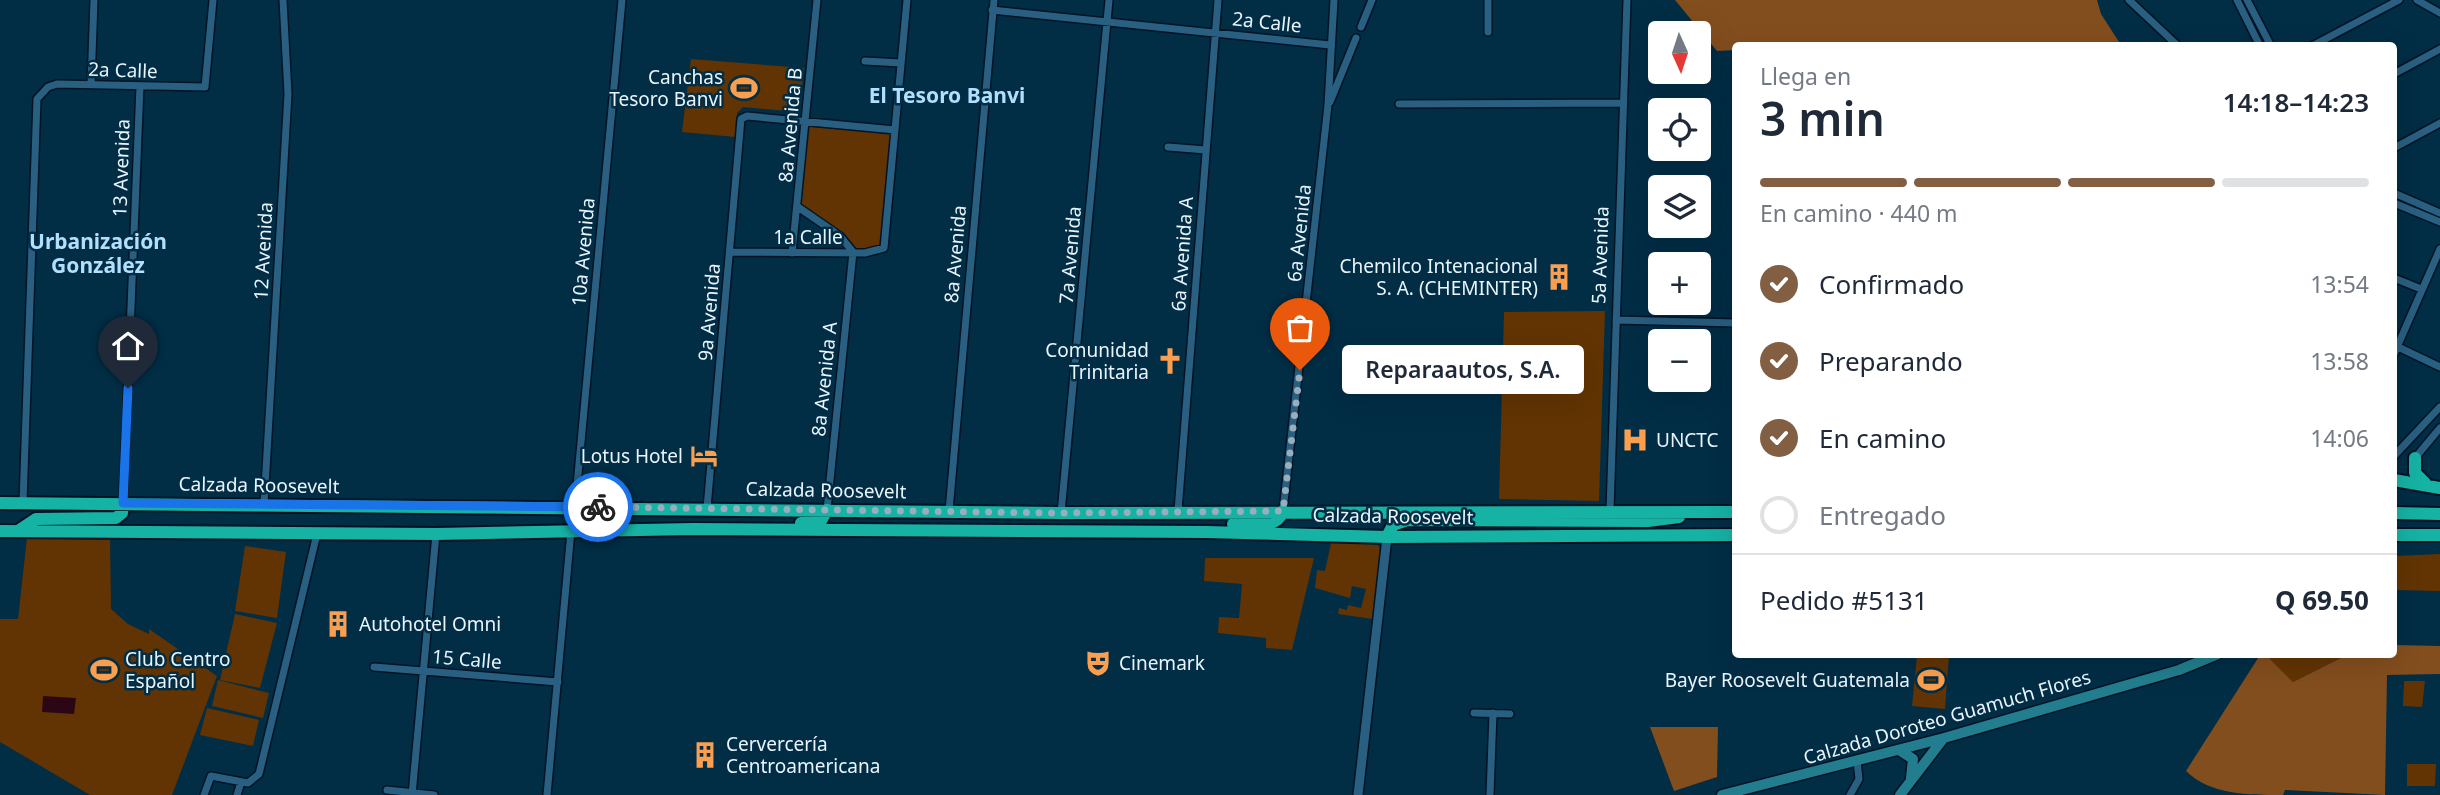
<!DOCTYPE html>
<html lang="es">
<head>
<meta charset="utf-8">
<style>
  body { margin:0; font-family:"Noto Sans",sans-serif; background:#f6f6f7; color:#1f2937; height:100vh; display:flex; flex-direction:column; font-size:26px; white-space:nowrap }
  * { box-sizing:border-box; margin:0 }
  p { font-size:23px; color:#747a83 }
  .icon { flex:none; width:38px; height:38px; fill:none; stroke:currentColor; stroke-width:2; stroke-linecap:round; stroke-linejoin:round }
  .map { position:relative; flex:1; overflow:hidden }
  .panel { position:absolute; left:1732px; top:42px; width:665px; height:616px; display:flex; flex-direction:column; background:#fff; border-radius:7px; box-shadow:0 7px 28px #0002 }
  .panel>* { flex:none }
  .needle { width:46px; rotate:177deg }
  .tools { position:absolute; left:1648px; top:21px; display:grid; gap:14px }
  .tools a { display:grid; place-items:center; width:63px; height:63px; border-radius:7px; background:#fff; box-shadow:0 7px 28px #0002; font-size:35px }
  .pin { position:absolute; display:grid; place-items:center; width:60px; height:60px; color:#fff; margin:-72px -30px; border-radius:50% 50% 50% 0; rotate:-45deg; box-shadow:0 0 7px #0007 }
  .pin .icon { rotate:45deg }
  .courier { position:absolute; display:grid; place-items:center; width:70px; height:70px; margin:-35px; border:5px solid #1a73e8; border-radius:50%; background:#fff; color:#222; box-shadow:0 2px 9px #0007 }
  .bubble { position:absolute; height:49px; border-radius:7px; background:#fff; box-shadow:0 7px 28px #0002; font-size:23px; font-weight:600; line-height:49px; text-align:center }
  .headline em { font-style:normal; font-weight:600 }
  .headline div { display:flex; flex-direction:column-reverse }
  .headline { display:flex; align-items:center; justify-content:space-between; height:119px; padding:0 28px }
  h1 { font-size:46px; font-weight:600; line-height:52px }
  .bar { display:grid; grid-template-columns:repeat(4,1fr); gap:10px 7px; align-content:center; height:84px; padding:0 28px }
  .bar i { height:9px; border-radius:5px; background:#e0e1e3 }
  .bar .on { background:#825e42 }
  .bar p { grid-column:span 4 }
  .line { display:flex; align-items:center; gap:18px; padding:0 28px; border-top:2px solid #e0e1e3 }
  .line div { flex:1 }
  ol { padding:0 28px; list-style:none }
  li { display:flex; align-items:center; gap:21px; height:77px }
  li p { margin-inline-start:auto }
  li .icon { padding:7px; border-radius:50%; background:#825e42; color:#fff; stroke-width:4 }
  li:last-child { color:#747a83 }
  li i { width:38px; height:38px; border:4px solid #e0e1e3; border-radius:50% }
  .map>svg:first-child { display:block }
  .green { fill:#623403 }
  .forest { fill:#834e1e }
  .water { fill:#2b0715 }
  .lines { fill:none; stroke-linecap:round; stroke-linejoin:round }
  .minor-casing { stroke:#001425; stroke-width:10 }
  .tertiary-casing { stroke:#001425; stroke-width:12 }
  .secondary-casing { stroke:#001425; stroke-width:13 }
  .trunk-casing { stroke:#001425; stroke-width:16 }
  .minor { stroke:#295f81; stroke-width:7 }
  .tertiary { stroke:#295f81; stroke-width:9 }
  .secondary { stroke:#227e8e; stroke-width:10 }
  .trunk { stroke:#16b2a4; stroke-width:12 }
  .done { stroke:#98aebc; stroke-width:7; stroke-dasharray:0 12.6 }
  .route { stroke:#1a73e8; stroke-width:9 }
  .labels { text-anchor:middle; stroke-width:5; stroke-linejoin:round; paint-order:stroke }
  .street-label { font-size:19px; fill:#e9f4fc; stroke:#012d45 }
  .poi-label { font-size:19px; fill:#e9f4fc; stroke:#012d45; text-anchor:end }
  .neighbourhood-label { font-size:21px; font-weight:bold; fill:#b3dfff; stroke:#012d45 }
</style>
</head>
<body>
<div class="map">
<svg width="2440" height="795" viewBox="0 0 2440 795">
  <rect width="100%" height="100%" fill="#012d45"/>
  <path class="green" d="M691,59L804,68L799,112L743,107L737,113L735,137L682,132Z
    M808,126L891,132L881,248L855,250L801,205Z
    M1605,311L1599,501L1499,499L1504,312Z
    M27,537H110L111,609L128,624L149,634V629L217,676L172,795H90L0,742V619H18Z
    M1331,543H1376L1380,548L1373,619L1338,614L1339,608L1347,610L1348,605L1361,608L1366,589L1352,586L1350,598L1315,588L1317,570L1325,571Z
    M245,546L286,552L277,618L235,611Z
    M2440,554V591L2394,590V556Z
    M1205,558H1314L1292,650L1266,648V638L1218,633L1219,617L1239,618L1242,584L1204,581Z
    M235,614L277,623L260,688L220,680Z
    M1917,655H1949L1945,709L1912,706Z
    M2266,655H2347L2293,682Z
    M218,680L269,693L263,718L212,706Z
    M2404,681H2425L2422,707L2403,706Z
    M207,708L259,720L253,746L200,735Z
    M2407,764H2436L2435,786H2407Z"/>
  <path class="forest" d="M1675,0H2097L2101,14L2121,45L1736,46V50L1717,51Z
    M2394,645L2440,646V674L2387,675L2385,795L2285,790L2283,795C2248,795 2211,795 2186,771L2260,655H2266L2293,682L2347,655L2394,654Z
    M1650,727H1718L1717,777L1674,791Z"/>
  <path class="water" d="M43,696L76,698L74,714L42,712Z"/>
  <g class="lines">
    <defs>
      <path id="minor" d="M1488,0V32
        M2129,0L2178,46
        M2237,0L2260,46
        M2247,0L2271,46
        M2417,0L2440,13
        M992,10L1330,45
        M1361,27L1372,0
        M2312,46L2399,0
        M865,61L901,63
        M2394,74L2440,49
        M91,84L94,0
        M1330,102L1356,38
        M1399,104L1622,103
        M1168,147L1206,150
        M2394,148L2440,123
        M2394,193L2440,213
        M2394,203L2440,222
        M798,207L840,236L853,252L827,510
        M731,252L865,253L884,248L907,0
        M792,253L817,0
        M2394,278L2421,289
        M1616,320L1736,323
        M2396,346L2440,367
        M2394,354L2440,249
        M2394,456L2440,407
        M2415,458L2440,428
        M23,502L37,99L48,87L57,84L205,87L213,0
        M123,503L140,86
        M264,504L288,94L283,0
        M575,507L622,0
        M707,508L741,119L747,116L895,130
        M1610,510L1627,0
        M949,511L994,0
        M1178,511L1218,0
        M1283,511L1328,105L1334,0
        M1061,513L1109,0
        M374,667L558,682
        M1474,713L1510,714
        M387,790L434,795
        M204,795L211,776L248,783L259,774L317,534
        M237,795L241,782
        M412,795L436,534
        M547,795L571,531
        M1490,795L1493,713
        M1850,795L1859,779L1857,761"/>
      <path id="tertiary" d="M1358,795L1387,537"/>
      <path id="secondary" d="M1899,750L1913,759L1911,778
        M1722,795L1944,738L2179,670L2218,654
        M1900,795L1943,739"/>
      <path id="trunk" d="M2415,458V473L2425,483
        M2394,480L2440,488
        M0,503L1061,513L1736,512
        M2394,513L2440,514
        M801,523L821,521L827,510
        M1233,524C1250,524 1276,531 1283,511
        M0,531L436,534L693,529L1206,532L1387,537L1736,535
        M18,531L36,519L116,518L122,513L123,503
        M2394,535H2440
        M1387,537L1393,525L1407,520L1648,521L1679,517"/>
    </defs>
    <use href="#minor" class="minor-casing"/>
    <use href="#tertiary" class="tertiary-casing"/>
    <use href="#secondary" class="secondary-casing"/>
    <use href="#trunk" class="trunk-casing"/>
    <use href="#minor" class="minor"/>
    <use href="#tertiary" class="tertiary"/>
    <use href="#secondary" class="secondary"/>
    <use href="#trunk" class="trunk"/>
  </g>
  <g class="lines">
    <path class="done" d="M598,507L1061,513L1283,511L1300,370"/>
    <path class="route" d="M128,388L123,503L598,507"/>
  </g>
  <defs>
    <symbol id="stadium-bare" viewBox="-9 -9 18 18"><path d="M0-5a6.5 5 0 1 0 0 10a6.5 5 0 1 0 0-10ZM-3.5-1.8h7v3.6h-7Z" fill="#fa9f4f" stroke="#012d45" stroke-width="2.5" paint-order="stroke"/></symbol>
    <symbol id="building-bare" viewBox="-9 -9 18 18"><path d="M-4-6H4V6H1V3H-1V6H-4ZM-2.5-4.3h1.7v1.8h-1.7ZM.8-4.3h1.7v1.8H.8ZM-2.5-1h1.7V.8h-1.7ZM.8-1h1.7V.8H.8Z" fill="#fa9f4f" stroke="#012d45" stroke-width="2.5" paint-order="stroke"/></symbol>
    <symbol id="church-bare" viewBox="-9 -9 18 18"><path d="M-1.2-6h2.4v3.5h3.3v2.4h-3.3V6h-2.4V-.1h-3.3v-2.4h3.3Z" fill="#fa9f4f" stroke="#012d45" stroke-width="2.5" paint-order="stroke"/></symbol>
    <symbol id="hospital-bare" viewBox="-9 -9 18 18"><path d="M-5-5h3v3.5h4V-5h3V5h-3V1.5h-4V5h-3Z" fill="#fa9f4f" stroke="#012d45" stroke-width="2.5" paint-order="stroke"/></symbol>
    <symbol id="hotel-bare" viewBox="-9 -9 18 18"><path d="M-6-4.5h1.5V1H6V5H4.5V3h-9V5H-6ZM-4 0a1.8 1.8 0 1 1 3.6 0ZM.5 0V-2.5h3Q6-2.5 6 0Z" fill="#fa9f4f" stroke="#012d45" stroke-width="2.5" paint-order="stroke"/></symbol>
    <symbol id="theatre-bare" viewBox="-9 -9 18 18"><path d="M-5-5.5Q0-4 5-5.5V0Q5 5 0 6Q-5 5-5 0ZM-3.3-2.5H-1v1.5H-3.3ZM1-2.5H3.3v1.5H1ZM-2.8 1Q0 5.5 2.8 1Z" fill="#fa9f4f" stroke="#012d45" stroke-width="2.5" paint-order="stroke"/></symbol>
  </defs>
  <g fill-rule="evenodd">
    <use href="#stadium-bare" x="725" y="69" width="38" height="38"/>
    <use href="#building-bare" x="1540" y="258" width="38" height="38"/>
    <use href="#church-bare" x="1151" y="342" width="38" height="38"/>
    <use href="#hospital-bare" x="1616" y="421" width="38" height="38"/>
    <use href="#hotel-bare" x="685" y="437" width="38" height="38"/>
    <use href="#building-bare" x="319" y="605" width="38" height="38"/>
    <use href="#theatre-bare" x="1079" y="644" width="38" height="38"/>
    <use href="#stadium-bare" x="85" y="651" width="38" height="38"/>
    <use href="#stadium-bare" x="1912" y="661" width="38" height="38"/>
    <use href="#building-bare" x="686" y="736" width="38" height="38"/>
  </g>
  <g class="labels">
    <g class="street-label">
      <text transform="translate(1267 22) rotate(6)" y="7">2a Calle</text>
      <text transform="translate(123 70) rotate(2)" y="7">2a Calle</text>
      <text transform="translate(790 125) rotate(-85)" y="7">8a Avenida B</text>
      <text transform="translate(121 168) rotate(-88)" y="7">13 Avenida</text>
      <text transform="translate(1299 233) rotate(-84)" y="7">6a Avenida</text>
      <text x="808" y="244">1a Calle</text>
      <text transform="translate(263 251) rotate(-87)" y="7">12 Avenida</text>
      <text transform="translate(583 252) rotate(-85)" y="7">10a Avenida</text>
      <text transform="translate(955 254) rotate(-85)" y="7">8a Avenida</text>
      <text transform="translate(1182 254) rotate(-86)" y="7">6a Avenida A</text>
      <text transform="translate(1070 255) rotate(-85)" y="7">7a Avenida</text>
      <text transform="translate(1600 255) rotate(-88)" y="7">5a Avenida</text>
      <text transform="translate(709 312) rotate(-85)" y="7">9a Avenida</text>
      <text transform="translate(824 379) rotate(-84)" y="7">8a Avenida A</text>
      <text transform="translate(259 485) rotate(1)" y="7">Calzada Roosevelt</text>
      <text transform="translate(826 490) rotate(1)" y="7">Calzada Roosevelt</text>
      <text transform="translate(1393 516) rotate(1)" y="7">Calzada Roosevelt</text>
      <text transform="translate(467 659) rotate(5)" y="7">15 Calle</text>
      <text transform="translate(1947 717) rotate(-16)" y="7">Calzada Doroteo Guamuch Flores</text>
    </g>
    <g class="poi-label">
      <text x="723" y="84">Canchas<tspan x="723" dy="22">Tesoro Banvi</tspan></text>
      <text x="1538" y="273">Chemilco Intenacional<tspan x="1538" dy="22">S. A. (CHEMINTER)</tspan></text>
      <text x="1149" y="357">Comunidad<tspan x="1149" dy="22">Trinitaria</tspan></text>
      <text x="1656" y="447" text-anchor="start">UNCTC</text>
      <text x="683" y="463">Lotus Hotel</text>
      <text x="359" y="631" text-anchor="start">Autohotel Omni</text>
      <text x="125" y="666" text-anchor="start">Club Centro<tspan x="125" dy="22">Español</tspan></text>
      <text x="1119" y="670" text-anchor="start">Cinemark</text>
      <text x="1910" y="687">Bayer Roosevelt Guatemala</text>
      <text x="726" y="751" text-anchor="start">Cervercería<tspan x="726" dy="22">Centroamericana</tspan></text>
    </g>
    <g class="neighbourhood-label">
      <text x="947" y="103">El Tesoro Banvi</text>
      <text x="98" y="249">Urbanización<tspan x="98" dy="24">González</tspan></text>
    </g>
  </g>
</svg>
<div class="tools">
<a><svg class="needle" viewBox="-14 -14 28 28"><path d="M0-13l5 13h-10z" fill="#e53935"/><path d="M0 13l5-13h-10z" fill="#747a83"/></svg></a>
<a><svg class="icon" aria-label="locate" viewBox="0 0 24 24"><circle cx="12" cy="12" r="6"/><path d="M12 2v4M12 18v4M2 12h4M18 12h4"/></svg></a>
<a><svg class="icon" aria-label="layers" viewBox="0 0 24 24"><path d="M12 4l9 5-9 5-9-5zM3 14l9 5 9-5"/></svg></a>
<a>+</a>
<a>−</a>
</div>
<div class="pin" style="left:1300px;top:370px;background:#ea580c"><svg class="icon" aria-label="bag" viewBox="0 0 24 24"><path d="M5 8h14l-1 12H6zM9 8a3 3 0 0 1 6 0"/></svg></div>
<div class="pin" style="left:128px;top:388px;background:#1f2937"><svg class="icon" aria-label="home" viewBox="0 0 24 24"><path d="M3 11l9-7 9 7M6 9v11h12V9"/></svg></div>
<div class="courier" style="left:598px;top:507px"><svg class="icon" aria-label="bike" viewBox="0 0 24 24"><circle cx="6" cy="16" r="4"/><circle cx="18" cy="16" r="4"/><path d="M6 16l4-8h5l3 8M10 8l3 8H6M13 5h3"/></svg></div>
<div class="bubble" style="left:1342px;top:345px;width:242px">Reparaautos, S.A.</div>
<section class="panel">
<div class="headline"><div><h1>3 min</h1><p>Llega en</p></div><em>14:18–14:23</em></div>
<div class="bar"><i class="on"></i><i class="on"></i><i class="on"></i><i></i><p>En camino · 440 m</p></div>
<ol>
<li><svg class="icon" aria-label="check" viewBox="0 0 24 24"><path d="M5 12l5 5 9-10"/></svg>Confirmado<p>13:54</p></li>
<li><svg class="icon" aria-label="check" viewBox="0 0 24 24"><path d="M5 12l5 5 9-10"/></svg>Preparando<p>13:58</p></li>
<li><svg class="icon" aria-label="check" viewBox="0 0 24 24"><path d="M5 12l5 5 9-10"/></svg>En camino<p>14:06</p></li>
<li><i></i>Entregado</li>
</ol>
<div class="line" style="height:91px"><div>Pedido #5131</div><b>Q 69.50</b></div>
</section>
</div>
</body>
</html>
